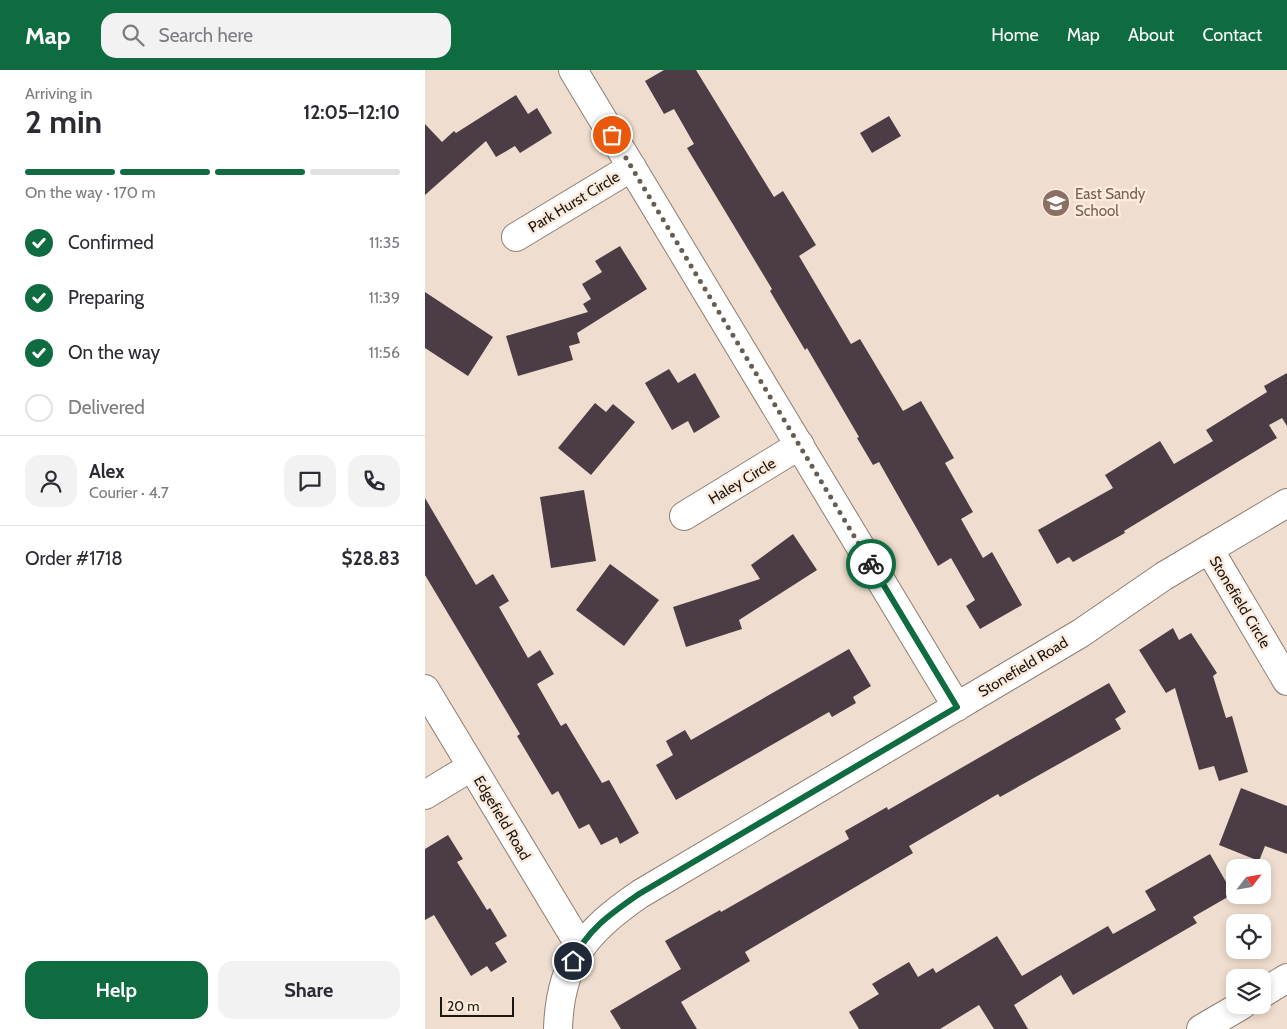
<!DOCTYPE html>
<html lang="en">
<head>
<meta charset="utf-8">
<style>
  body { margin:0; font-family:Cabin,sans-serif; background:#f2f2f3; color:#2b2b33; height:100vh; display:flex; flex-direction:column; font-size:19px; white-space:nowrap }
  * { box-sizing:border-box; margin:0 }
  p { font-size:16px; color:#7c7c81 }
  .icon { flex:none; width:28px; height:28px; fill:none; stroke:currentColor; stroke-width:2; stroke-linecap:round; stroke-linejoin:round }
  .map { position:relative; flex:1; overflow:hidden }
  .panel { display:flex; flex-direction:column; background:#fff; width:425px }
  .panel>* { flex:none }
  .needle { width:32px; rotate:59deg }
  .fabs { position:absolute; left:801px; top:789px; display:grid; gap:10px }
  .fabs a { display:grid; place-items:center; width:45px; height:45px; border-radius:10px; background:#fff; box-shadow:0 2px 8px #0003; font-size:25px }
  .scale { position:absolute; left:15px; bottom:12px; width:74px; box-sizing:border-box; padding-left:5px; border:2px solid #1d1712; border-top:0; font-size:14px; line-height:18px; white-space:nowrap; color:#1d1712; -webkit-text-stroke:4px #fcebdc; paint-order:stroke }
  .pin { position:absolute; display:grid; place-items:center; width:42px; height:42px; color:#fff; margin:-21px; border:2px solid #fff; border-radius:50%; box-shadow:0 1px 5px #0007 }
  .courier { position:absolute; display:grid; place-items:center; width:50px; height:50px; margin:-25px; border:4px solid #0f6c40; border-radius:50%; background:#fff; color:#222; box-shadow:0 1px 6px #0007 }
  .head em { font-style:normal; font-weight:800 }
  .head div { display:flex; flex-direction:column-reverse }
  .head { display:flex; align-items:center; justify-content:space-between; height:85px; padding:0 25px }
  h1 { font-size:32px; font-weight:800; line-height:38px }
  .bar { display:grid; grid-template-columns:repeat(4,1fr); gap:8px 5px; align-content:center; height:60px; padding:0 25px }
  .bar i { height:6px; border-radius:4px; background:#e1e1e2 }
  .bar .current { background:#0f6c40 }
  .bar p { grid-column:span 4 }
  .line { display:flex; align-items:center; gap:12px; padding:0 25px; border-top:1px solid #e1e1e2 }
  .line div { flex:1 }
  .round { display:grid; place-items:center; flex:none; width:52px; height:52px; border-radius:15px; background:#f2f2f3 }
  ol { padding:0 25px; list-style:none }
  li { display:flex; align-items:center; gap:15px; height:55px }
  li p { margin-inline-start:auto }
  li .icon { padding:5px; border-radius:50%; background:#0f6c40; color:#fff; stroke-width:4 }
  li:last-child { color:#7c7c81 }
  li i { width:28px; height:28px; border:2px solid #e1e1e2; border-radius:50% }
  .action { display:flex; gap:10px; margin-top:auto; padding:10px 25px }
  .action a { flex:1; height:58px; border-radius:15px; background:#0f6c40; color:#fff; font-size:20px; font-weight:800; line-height:58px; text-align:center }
  .action a+a { background:#f2f2f3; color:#2b2b33 }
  header { display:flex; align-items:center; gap:30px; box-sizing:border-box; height:70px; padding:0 25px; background:#0f6c40; color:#fff }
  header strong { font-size:24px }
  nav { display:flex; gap:28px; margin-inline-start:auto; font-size:18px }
  .search { width:350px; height:45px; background:#f2f2f3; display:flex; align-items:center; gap:12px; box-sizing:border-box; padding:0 18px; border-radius:15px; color:#7c7c81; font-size:19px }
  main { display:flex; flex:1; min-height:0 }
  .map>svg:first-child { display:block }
  .building { fill:#4c3c45 }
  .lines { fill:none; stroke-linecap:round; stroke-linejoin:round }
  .street-casing { stroke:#8e7e71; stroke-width:30 }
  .secondary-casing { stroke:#8e7e71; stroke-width:30 }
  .street { stroke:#fff; stroke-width:28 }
  .secondary { stroke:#fff; stroke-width:28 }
  .done { stroke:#665d54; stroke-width:5; stroke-dasharray:0 9 }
  .route { stroke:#0f6c40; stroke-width:6 }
  .labels { text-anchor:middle; stroke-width:5; stroke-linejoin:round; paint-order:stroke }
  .education-label { font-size:15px; fill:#785e54; stroke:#fcebdc; text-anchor:start }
  .street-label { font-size:15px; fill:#1d1712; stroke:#fcebdc }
</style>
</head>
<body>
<header>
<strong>Map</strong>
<div class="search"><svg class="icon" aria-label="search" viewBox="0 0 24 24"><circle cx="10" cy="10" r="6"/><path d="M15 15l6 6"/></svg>Search here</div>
<nav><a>Home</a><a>Map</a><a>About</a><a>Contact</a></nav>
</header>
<main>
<section class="panel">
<div class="head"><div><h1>2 min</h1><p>Arriving in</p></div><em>12:05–12:10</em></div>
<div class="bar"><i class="current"></i><i class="current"></i><i class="current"></i><i></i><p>On the way · 170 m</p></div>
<ol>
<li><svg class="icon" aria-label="check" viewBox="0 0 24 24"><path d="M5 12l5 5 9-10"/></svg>Confirmed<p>11:35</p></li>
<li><svg class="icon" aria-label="check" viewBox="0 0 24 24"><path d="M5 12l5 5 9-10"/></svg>Preparing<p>11:39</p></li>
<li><svg class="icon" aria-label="check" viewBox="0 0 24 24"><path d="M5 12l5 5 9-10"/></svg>On the way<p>11:56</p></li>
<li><i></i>Delivered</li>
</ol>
<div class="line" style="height:90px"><a class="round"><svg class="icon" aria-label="person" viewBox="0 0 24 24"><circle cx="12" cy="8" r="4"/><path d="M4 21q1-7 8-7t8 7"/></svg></a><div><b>Alex</b><p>Courier · 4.7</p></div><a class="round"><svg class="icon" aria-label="chat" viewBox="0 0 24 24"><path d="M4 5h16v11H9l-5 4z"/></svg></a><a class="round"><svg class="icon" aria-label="phone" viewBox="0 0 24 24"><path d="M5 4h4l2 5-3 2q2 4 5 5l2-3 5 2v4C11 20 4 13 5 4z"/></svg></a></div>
<div class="line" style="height:65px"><div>Order #1718</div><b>$28.83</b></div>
<div class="action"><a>Help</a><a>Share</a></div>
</section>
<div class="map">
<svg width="862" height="959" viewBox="0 0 862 959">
  <rect width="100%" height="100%" fill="#efdecf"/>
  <path class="building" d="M239,0H271L349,127L358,121L391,175L374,186L426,274L435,269L478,341L496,331L529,388L520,393L548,442L536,449L558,488L567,482L597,535L555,559L541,536L550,530L526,488L513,496L454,392L448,395L432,368L434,367L382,278L380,280L345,221L347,219L262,78L269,74L249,39L239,44L220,11Z
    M91,25L103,44L112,38L127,63L95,83L90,76L71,87L61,71L0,125V54L17,72L29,61L31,63Z
    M464,46L476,66L447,83L435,63Z
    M195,176L222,219L152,263L155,273L144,276L148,290L93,306L81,266L163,242L158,234L166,229L157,214L177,202L170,191Z
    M0,222L68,267L43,306L0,278Z
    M244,299L253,313L270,303L295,347L269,363L263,351L247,360L220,313Z
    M862,303V356L857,348L844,355L852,368L699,461L700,463L648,492L644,487L632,494L613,460L688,418L680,405L735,371L749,394L788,371L781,360L842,322L839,316Z
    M170,333L181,342L188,334L210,352L166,405L133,378Z
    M159,420L171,491L126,498L115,427Z
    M0,428L51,515L68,504L84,531L74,537L103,588L115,580L129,604L112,614L136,656L141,653L177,713L184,710L214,763L195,774L192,767L176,775L164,754L154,759L133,721L127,725L92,666L95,664L0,505Z
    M368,464L392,500L314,550L317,559L261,577L248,537L335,509L326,495Z
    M185,494L234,530L199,576L151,540Z
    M748,558L754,570L766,563L792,603L788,606L801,648L807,646L823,702L794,711L789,696L774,700L750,618L741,623L714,580Z
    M424,579L446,616L428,627L431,633L407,647L404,642L251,730L231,695L248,685L241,671L260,660L266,670Z
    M684,613L701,642L690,649L696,659L575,727L573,724L484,776L488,783L320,882L325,891L256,932L272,959H196L185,941L256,899L240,871L295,840L296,842L424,769L420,761L462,737L463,740Z
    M816,718L862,736V784L840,776L834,791L794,775Z
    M23,765L38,789L32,792L62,840L65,838L82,866L70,873L82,892L66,902L62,896L46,906L9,845L0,850V779Z
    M785,784L808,824L768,847L772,853L648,925L636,905L589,935L603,959H569L554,935L515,959H434L424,942L454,924L447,914L484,892L493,907L508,898L511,903L572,866L597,906L683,856L688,864L731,840L720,821Z"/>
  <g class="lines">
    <defs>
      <path id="street" d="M148,0L532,637
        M91,167L207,97
        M259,446L375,375
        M784,479L862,611
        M0,619L155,876
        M0,725L46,697
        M133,959C135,891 161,861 215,824L656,563L739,506L862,433"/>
      <path id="secondary" d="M838,923L862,908
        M776,959L817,935"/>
    </defs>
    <use href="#street" class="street-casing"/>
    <use href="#secondary" class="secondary-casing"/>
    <use href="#street" class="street"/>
    <use href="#secondary" class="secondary"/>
  </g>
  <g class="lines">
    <path class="done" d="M187,65L446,494"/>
    <path class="route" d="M148,891C161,860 188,842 214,824L532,637L446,494"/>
  </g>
  <defs>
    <symbol id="school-disc" viewBox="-11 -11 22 22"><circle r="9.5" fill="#8d6e63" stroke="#fcebdc"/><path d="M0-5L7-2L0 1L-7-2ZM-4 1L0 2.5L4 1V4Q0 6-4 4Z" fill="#fff"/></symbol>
  </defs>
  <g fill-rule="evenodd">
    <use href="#school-disc" x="615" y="117" width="32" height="32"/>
  </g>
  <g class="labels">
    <g class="education-label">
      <text x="650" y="129">East Sandy<tspan x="650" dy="17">School</tspan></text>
    </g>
    <g class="street-label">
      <text transform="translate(149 132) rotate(-31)" y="5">Park Hurst Circle</text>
      <text transform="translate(317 411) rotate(-31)" y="5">Haley Circle</text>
      <text transform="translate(815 532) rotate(59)" y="5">Stonefield Circle</text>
      <text transform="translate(598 597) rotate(-31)" y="5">Stonefield Road</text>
      <text transform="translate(77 748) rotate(59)" y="5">Edgefield Road</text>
    </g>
  </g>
</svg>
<div class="fabs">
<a><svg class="needle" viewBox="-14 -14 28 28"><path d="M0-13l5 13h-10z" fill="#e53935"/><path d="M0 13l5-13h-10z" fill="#7c7c81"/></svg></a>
<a><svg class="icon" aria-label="locate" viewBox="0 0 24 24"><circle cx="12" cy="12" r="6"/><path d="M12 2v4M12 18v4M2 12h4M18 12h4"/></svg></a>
<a><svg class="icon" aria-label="layers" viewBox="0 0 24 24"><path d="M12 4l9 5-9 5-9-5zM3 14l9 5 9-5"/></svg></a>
</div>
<div class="scale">20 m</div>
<div class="pin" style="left:187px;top:65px;background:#ea580c"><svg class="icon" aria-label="bag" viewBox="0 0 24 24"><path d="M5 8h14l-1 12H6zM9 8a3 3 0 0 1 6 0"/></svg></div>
<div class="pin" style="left:148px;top:891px;background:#1f2937"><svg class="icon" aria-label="home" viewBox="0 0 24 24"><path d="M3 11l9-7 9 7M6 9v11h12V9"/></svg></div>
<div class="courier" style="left:446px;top:494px"><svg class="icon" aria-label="bike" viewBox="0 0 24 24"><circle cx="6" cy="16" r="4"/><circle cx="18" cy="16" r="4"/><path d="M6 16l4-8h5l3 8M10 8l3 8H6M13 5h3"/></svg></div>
</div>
</main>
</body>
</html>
